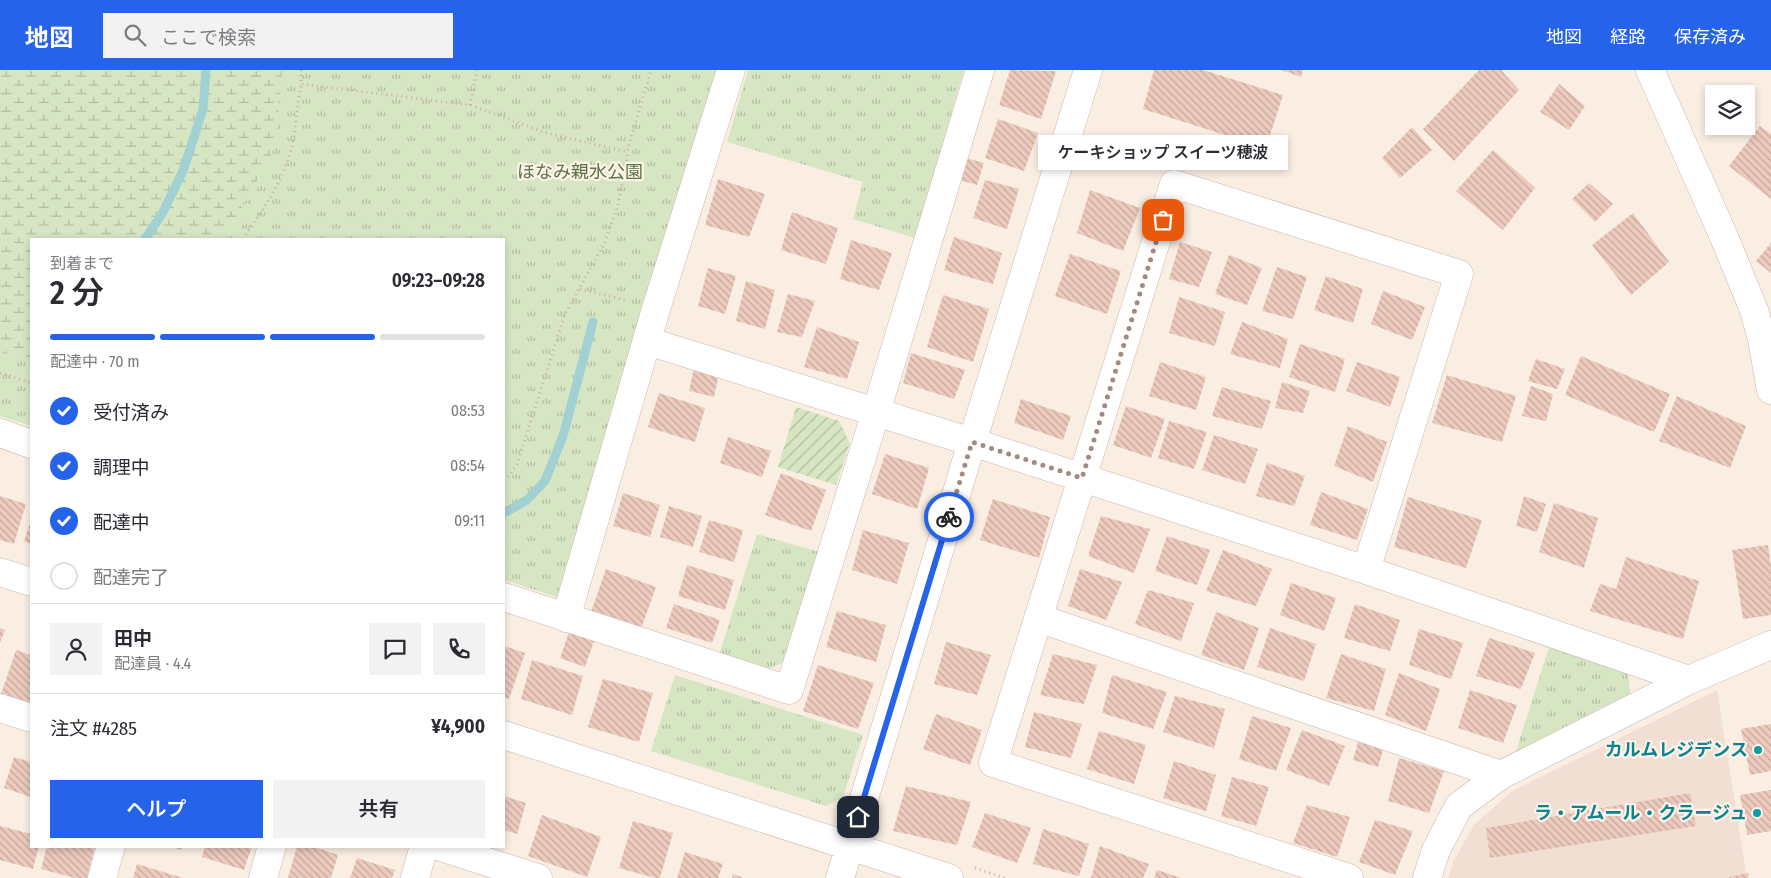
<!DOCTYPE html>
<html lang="ja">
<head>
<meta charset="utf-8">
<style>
  body { margin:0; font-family:"Fira Sans Condensed","Noto Sans JP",sans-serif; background:#f2f2f3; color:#2b2b33; height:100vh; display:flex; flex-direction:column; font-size:19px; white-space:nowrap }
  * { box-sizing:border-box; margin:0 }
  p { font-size:16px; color:#7c7c81 }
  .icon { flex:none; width:28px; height:28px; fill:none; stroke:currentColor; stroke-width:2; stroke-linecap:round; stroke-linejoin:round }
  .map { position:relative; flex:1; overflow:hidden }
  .details { position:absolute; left:30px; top:168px; width:475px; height:610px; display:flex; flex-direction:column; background:#fff; border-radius:0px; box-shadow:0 2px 8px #0003 }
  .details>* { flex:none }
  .fabs { position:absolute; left:1705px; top:15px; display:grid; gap:10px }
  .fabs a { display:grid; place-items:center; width:50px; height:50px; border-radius:0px; background:#fff; box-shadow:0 2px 8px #0003; font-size:25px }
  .pin { position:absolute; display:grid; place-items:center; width:42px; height:42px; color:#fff; margin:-21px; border-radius:10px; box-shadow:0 2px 8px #0006 }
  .courier { position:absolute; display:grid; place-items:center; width:50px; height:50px; margin:-25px; border:4px solid #2563eb; border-radius:50%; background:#fff; color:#222; box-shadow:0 1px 6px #0007 }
  .bubble { position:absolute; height:35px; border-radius:0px; background:#fff; box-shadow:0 2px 8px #0003; font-size:16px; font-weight:600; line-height:35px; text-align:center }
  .summary em { font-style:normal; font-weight:600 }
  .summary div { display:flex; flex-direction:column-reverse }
  .summary { display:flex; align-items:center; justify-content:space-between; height:85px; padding:0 20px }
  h1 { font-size:32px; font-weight:600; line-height:38px }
  .bar { display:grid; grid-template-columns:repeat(4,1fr); gap:8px 5px; align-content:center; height:60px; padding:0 20px }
  .bar i { height:6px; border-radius:4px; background:#e1e1e2 }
  .bar .active { background:#2563eb }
  .bar p { grid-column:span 4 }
  .line { display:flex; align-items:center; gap:12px; padding:0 20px; border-top:1px solid #e1e1e2 }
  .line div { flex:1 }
  .round { display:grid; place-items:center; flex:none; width:52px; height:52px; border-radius:0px; background:#f2f2f3 }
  ol { padding:0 20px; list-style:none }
  li { display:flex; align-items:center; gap:15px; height:55px }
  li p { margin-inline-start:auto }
  li .icon { padding:5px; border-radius:50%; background:#2563eb; color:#fff; stroke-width:4 }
  li:last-child { color:#7c7c81 }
  li i { width:28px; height:28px; border:2px solid #e1e1e2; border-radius:50% }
  .action { display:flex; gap:10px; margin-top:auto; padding:10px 20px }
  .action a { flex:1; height:58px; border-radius:0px; background:#2563eb; color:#fff; font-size:20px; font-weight:600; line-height:58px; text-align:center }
  .action a+a { background:#f2f2f3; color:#2b2b33 }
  header { display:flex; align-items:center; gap:30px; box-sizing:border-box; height:70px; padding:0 25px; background:#2563eb; color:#fff }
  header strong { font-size:24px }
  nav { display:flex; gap:28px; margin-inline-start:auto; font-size:18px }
  .search { width:350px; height:45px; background:#f2f2f3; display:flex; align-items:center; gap:12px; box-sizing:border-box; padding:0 18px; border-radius:0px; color:#7c7c81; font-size:19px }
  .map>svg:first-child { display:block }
  .residential { fill:#f1dfd3 }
  .grass { fill:url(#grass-tufts) }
  .wetland { fill:url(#wetland-marsh) }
  .garden { fill:url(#garden-furrows) }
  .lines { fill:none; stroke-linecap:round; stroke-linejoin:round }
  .stream { stroke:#a1d1d2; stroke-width:9 }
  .building { fill:url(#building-back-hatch) }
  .minor-casing { stroke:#cab5ab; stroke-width:29 }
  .path { stroke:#d1ada1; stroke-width:3; stroke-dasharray:1 4; stroke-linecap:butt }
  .minor { stroke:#fff; stroke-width:28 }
  .done { stroke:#a08a81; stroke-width:5; stroke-dasharray:0 9 }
  .route { stroke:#2563eb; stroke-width:6 }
  .culture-dot { fill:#0f9aa8; stroke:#fdf3e9; stroke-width:2 }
  .labels { text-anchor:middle; stroke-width:4.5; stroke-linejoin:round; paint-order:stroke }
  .park-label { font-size:18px; fill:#597545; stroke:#fdf3e9 }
  .culture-label { font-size:18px; font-weight:bold; fill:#0d838f; stroke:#fdf3e9; text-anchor:end }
</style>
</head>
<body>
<header>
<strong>地図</strong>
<div class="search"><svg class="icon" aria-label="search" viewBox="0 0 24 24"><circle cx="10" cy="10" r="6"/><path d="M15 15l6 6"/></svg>ここで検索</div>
<nav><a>地図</a><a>経路</a><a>保存済み</a></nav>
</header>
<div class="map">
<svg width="1771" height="808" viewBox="0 0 1771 808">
  <defs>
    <pattern id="grass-tufts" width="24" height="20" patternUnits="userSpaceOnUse" patternTransform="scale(1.25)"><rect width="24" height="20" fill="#d6e6c3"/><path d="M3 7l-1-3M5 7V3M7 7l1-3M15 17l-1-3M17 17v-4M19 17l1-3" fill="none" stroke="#b2bda1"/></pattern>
    <pattern id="wetland-marsh" width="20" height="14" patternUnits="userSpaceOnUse" patternTransform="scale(1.25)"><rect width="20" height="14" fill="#d6e6c3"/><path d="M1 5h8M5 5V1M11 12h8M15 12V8" fill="none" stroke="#b2bda1"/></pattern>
    <pattern id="garden-furrows" width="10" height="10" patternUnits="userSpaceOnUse" patternTransform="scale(1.25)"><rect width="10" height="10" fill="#d6e6c3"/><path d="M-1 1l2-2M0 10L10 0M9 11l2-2" fill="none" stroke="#b2bda1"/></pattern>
    <pattern id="building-back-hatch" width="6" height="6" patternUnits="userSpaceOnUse" patternTransform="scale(1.25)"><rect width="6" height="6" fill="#edcabe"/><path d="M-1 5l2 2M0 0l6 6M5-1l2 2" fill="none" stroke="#c4a79d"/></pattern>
  </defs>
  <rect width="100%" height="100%" fill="#faeee3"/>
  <path class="residential" d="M1717,620L1747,808H1448L1453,792L1474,755L1512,721Z"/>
  <path class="grass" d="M0,0H718L557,527L504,510V169H31V356L0,346Z
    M748,0H964L915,168L853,149L863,112L727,72Z
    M757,464L819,482L784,592L766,600L719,585Z
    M1549,577L1628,604L1631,630L1515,684Z
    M675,605L863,665L843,727L826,736L651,681Z"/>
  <path class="wetland" d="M0,0H282L276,75L238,145L221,169H31V292L0,281Z"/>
  <path class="garden" d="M796,337L839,351L850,373L836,415L778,397Z"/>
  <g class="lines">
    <path class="stream" d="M145,169L162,144L183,101L203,39L206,0
      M504,443L527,430L545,411L563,366L593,252"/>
  </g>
  <path class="building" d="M1010,0L1056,1L1041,49L999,35Z
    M1154,0H1203L1283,25L1266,78L1143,39Z
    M1281,0H1303L1301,7Z
    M1479,0H1501L1519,20L1454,91L1423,59Z
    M1559,14L1585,36L1569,60L1540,42Z
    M998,49L1038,63L1024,101L985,88Z
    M1760,56L1771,64V129L1729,96Z
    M1412,57L1432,80L1400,108L1382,88Z
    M1493,80L1535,118L1503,160L1456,121Z
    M962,87L984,93L977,115L956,109Z
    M718,109L765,124L749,167L705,155Z
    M985,110L1019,119L1007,159L973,148Z
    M1589,113L1613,134L1595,152L1572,129Z
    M1090,120L1140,138L1123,181L1077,163Z
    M792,142L838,158L826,194L781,180Z
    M1633,143L1669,192L1631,225L1592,175Z
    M954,167L1002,183L993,214L944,200Z
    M851,170L892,183L879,220L840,209Z
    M1180,172L1212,182L1199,217L1169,209Z
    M1771,173V203L1756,191Z
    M1070,184L1121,201L1107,244L1055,226Z
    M1229,185L1262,198L1247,235L1215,224Z
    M1277,197L1307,207L1293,249L1262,241Z
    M708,198L736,206L725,244L698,236Z
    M1326,206L1363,219L1353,253L1314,240Z
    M746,211L775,220L765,259L736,251Z
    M1383,221L1425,237L1412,270L1371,254Z
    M788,224L815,231L802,267L777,262Z
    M943,225L989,239L973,292L927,277Z
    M1179,227L1225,242L1215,276L1169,263Z
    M1242,252L1288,269L1280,298L1230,284Z
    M817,257L859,272L847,309L804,297Z
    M1300,274L1345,289L1335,322L1289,307Z
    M911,283L965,300L954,329L903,313Z
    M1581,286L1670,324L1654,362L1565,325Z
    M1536,289L1565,299L1557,319L1528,311Z
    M1160,292L1206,307L1196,340L1149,326Z
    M1357,292L1400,307L1390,337L1346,321Z
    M694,298L719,304L714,327L689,321Z
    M1447,305L1516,326L1502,372L1432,353Z
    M1282,312L1310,321L1303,343L1275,338Z
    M1531,316L1553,324L1546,351L1522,346Z
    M1222,317L1271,331L1262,359L1212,346Z
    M659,323L705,338L695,372L648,357Z
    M1677,326L1746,356L1730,398L1659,371Z
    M1021,329L1071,346L1063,370L1014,353Z
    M1126,336L1165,349L1151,388L1113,375Z
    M1169,351L1207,362L1194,399L1158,388Z
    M1348,356L1387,372L1373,412L1334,396Z
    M1214,365L1258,379L1245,414L1202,400Z
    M728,367L771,381L762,407L720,393Z
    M885,384L929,398L917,439L872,424Z
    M1267,393L1305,406L1294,436L1256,426Z
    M781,403L826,420L811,461L765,445Z
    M1321,422L1368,439L1357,470L1310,455Z
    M623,423L660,435L650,467L613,456Z
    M0,426L26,434L14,474L0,470Z
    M1524,426L1546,434L1537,462L1516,456Z
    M1408,427L1482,450L1466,498L1394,477Z
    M993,429L1050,447L1039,488L980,470Z
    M1554,433L1598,448L1584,498L1539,482Z
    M669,436L702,446L693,477L660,467Z
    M1101,446L1150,459L1134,503L1088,486Z
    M31,450V474L24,471Z
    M709,450L743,460L734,492L699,482Z
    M863,460L909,473L897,514L852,500Z
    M1167,466L1210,480L1197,515L1155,501Z
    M1768,475L1771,496V545L1743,549L1732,480Z
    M1223,480L1272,499L1256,536L1206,521Z
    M1626,487L1699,511L1683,569L1590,541L1600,514L1616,519Z
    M687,495L734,510L725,540L678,526Z
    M606,499L656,517L641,559L591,542Z
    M1080,499L1122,512L1106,550L1068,536Z
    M1291,513L1336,528L1324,561L1280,545Z
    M1148,520L1194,533L1181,571L1135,554Z
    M674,534L720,550L712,573L666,558Z
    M1355,534L1400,550L1390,581L1344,568Z
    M837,541L886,555L876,592L826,577Z
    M1216,542L1259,558L1244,600L1201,585Z
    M0,558L5,560L0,572Z
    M1270,558L1316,574L1304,611L1257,597Z
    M1419,559L1463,573L1451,609L1409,595Z
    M569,562L594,571L585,597L560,588Z
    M1489,568L1535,583L1521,619L1476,606Z
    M946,572L991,585L977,625L934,614Z
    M504,576L525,583L509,629L504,627Z
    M16,580L31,585V633L1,624Z
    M1053,584L1097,595L1084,634L1040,625Z
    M1341,584L1386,599L1374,641L1326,628Z
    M532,590L583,606L572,645L521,629Z
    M818,595L874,613L858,659L803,641Z
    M1399,603L1440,619L1426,661L1385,645Z
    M1112,605L1167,622L1153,659L1102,643Z
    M603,609L653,623L639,672L588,657Z
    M1470,620L1517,635L1503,673L1458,658Z
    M1175,626L1225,639L1214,678L1163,662Z
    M1034,642L1082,654L1071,688L1025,677Z
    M936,644L982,660L970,695L923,679Z
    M1252,646L1291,658L1276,701L1239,689Z
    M1771,654V701L1750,705L1741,659Z
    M1302,660L1345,676L1329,716L1286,700Z
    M1099,661L1146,675L1134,714L1087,699Z
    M1359,669L1384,677L1378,697L1353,690Z
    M14,687L31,692V727L4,718Z
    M1399,688L1444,701L1429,743L1388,731Z
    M1174,691L1216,705L1206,741L1163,728Z
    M1232,707L1269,717L1256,756L1221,746Z
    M906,716L971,732L957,775L893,761Z
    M1771,720V761L1747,765L1740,725Z
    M1690,723L1696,756L1490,788L1486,758Z
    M504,726L526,733L517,764L504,760Z
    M1307,735L1350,747L1337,787L1293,773Z
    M985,743L1031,758L1017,793L972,777Z
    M542,745L601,767L587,807L528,786Z
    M1375,750L1413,761L1395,805L1359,792Z
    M633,751L673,763L660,808H655L619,798Z
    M0,756L31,764V776H39L33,799L0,790Z
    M1043,759L1089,774L1079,806L1033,794Z
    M47,776H95L87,808H75L41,799Z
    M170,776H183L181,780Z
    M205,776H252L244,800L202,787Z
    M297,776H311L338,785L331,808H288Z
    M1100,776L1149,794L1143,808H1091Z
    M685,782L723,794L718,808H677Z
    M357,788L395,800L392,808H350Z
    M137,794L183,808H133Z
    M1157,800L1181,808H1154Z
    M1748,803L1749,808H1729V807Z
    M733,804L744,808H732Z"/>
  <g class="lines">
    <defs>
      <path id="minor" d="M1650,0L1724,167L1754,240L1762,269L1771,320
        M647,271L972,372L1366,500L1689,610
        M0,363L31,374
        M0,502L31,512
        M504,527L789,620L876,342L980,0
        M566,548L656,239L731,0
        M1038,548L1501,705
        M0,638L31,648
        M504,665L949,808
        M437,776L538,808
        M102,808L111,776
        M263,808L272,776
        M415,808L424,776
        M840,808L972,372L1088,0
        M1349,808L993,693L1174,114L1459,204L1366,500
        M1427,808L1436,780L1459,736L1501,705L1689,610L1771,575"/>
    </defs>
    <use href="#minor" class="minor-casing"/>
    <path class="path" d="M301,0V14L470,35L547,63L627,82L651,0
      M470,35L477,0
      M243,169C261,142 281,115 290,83C296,62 297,36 301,14
      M580,219L628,231
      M0,303L31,313
      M504,410L509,406L517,394L565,244L605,172L618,135L628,81
      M975,798L1005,808"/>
    <use href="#minor" class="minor"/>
  </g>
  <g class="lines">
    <path class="done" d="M949,447L972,372L1082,408L1163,150"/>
    <path class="route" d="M858,747L949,447"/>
  </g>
  <g class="culture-dot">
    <circle cx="1758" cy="680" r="5"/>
    <circle cx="1757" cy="743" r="5"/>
  </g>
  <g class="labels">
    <g class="park-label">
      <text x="580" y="108">ほなみ親水公園</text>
    </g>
    <g class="culture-label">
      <text x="1748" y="686">カルムレジデンス</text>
      <text x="1747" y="749">ラ・アムール・クラージュ</text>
    </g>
  </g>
</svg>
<div class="fabs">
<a><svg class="icon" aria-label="layers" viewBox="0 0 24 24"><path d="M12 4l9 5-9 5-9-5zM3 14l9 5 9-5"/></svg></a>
</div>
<div class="pin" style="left:1163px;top:150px;background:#ea580c"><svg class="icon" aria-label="bag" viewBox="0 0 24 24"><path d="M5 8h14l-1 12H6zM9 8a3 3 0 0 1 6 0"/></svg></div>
<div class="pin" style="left:858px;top:747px;background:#1f2937"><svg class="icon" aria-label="home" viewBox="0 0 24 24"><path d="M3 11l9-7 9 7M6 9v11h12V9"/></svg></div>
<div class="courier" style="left:949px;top:447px"><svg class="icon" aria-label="bike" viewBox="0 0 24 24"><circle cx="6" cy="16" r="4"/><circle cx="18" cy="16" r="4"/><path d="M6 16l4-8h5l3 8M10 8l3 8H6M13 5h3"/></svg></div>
<div class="bubble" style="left:1038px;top:65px;width:250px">ケーキショップ スイーツ穂波</div>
<section class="details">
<div class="summary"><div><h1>2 分</h1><p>到着まで</p></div><em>09:23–09:28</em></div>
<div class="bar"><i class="active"></i><i class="active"></i><i class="active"></i><i></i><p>配達中 · 70 m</p></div>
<ol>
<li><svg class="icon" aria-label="check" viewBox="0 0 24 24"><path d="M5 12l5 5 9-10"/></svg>受付済み<p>08:53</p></li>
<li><svg class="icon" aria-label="check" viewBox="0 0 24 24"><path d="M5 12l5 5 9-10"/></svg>調理中<p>08:54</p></li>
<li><svg class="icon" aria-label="check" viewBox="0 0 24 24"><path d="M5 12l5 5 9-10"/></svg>配達中<p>09:11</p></li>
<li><i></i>配達完了</li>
</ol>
<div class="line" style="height:90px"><a class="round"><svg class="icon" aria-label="person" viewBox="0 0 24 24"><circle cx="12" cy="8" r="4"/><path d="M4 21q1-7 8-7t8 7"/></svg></a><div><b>田中</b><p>配達員 · 4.4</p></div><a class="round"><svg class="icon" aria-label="chat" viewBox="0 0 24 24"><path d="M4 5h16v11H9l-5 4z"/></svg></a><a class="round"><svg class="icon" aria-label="phone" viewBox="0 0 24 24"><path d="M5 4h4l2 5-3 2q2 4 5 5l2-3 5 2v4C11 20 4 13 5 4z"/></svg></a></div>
<div class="line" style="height:65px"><div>注文 #4285</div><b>¥4,900</b></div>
<div class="action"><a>ヘルプ</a><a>共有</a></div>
</section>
</div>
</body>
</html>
